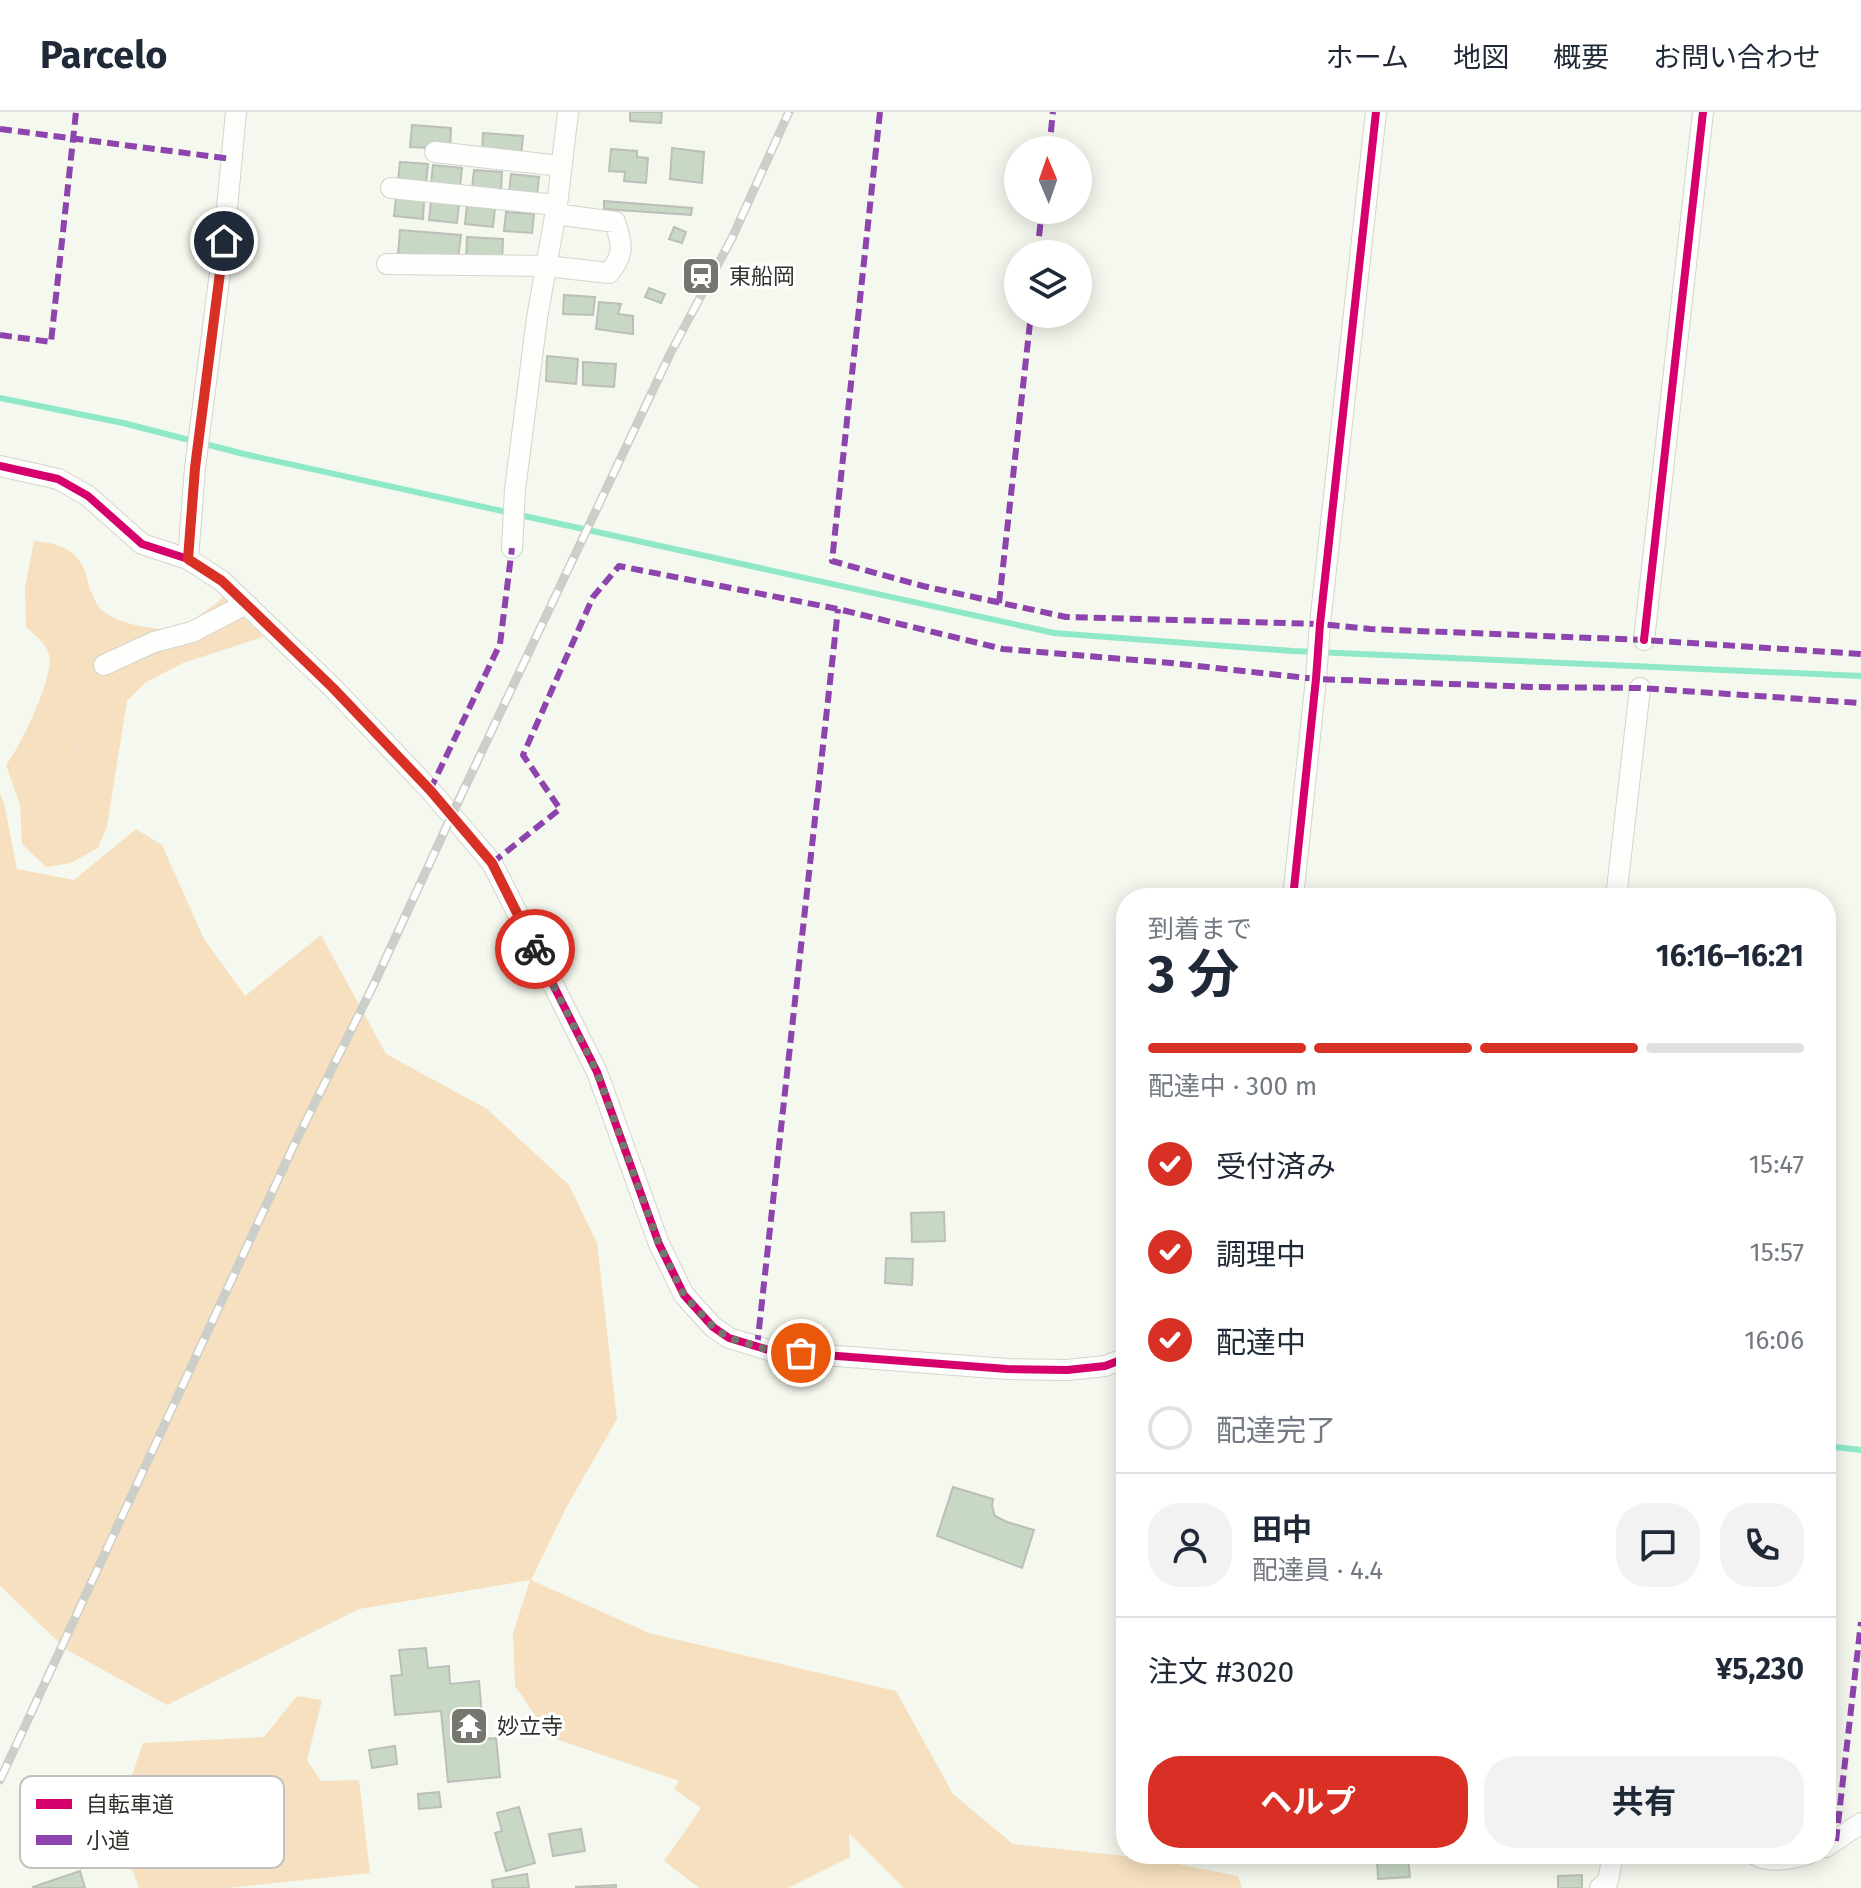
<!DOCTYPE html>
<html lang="ja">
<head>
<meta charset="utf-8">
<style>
  body { margin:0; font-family:"Fira Sans","Noto Sans JP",sans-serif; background:#f2f2f3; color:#1f2937; height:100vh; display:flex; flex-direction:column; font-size:30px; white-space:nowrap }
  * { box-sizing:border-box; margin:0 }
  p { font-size:26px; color:#747a83 }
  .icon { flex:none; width:44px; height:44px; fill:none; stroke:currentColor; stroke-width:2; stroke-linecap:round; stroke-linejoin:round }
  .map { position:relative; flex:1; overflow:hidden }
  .details { position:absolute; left:1116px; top:776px; width:720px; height:976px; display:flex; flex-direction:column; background:#fff; border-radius:32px; box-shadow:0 4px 20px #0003 }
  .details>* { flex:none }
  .needle { width:52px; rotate:358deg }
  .tools { position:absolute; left:1004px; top:24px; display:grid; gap:16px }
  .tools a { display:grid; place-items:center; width:88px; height:88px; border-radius:50%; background:#fff; box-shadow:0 4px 20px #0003; font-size:40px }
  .pin { position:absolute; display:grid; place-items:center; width:68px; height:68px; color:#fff; margin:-34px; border:4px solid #fff; border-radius:50%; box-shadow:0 2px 8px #0007 }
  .courier { position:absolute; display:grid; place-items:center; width:80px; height:80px; margin:-40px; border:6px solid #d93025; border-radius:50%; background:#fff; color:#222; box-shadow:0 2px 10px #0007 }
  .overview em { font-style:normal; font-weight:700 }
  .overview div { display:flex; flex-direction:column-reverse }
  .overview { display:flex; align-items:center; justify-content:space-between; height:136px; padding:0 32px }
  h1 { font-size:52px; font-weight:700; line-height:60px }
  .bar { display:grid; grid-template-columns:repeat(4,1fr); gap:12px 8px; align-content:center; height:96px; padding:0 32px }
  .bar i { height:10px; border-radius:6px; background:#e0e1e3 }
  .bar .selected { background:#d93025 }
  .bar p { grid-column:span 4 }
  .line { display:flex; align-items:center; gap:20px; padding:0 32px; border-top:2px solid #e0e1e3 }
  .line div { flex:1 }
  .round { display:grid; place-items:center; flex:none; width:84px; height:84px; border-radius:32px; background:#f2f2f3 }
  ol { padding:0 32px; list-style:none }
  li { display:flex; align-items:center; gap:24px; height:88px }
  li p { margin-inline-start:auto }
  li .icon { padding:8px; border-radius:50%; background:#d93025; color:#fff; stroke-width:4 }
  li:last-child { color:#747a83 }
  li i { width:44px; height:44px; border:4px solid #e0e1e3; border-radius:50% }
  .button { display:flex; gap:16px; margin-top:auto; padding:16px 32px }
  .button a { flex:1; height:92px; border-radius:32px; background:#d93025; color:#fff; font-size:32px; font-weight:700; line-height:92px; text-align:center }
  .button a+a { background:#f2f2f3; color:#1f2937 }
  header { display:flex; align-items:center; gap:48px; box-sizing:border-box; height:112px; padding:0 40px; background:#fff; border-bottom:2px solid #e0e1e3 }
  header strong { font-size:38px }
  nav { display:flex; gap:44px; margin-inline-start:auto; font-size:28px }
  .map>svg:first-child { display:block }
  .green { fill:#f7e0bf }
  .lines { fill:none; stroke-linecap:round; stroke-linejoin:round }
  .stream { stroke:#8fe8c8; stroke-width:6 }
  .building { fill:#c8d8c5; stroke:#bbbfb8; stroke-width:2 }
  .minor-casing { stroke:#d2d5cd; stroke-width:22 }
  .path { stroke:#dedfdc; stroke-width:3; stroke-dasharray:2 6; stroke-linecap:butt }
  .minor { stroke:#fefefc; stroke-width:20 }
  .rail-casing { stroke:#ccceca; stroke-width:9 }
  .rail { stroke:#fff; stroke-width:6; stroke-dasharray:18; stroke-linecap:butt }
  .quiet { stroke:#8e44ad; stroke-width:6; stroke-dasharray:12 6; stroke-linecap:butt }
  .cycleway-casing { stroke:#fff; stroke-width:13 }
  .cycleway { stroke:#d6006c; stroke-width:8 }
  .done { stroke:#75776f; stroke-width:8; stroke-dasharray:0 14.4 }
  .route { stroke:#d93025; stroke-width:10 }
  .labels { text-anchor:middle; stroke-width:6; stroke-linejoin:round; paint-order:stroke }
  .poi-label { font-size:22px; fill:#30322b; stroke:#fff; text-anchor:start }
  .key { fill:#fff; stroke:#c1c2bf; stroke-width:2 }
  .key-label { font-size:22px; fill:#30322b }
</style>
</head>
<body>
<header>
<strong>Parcelo</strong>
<nav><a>ホーム</a><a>地図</a><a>概要</a><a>お問い合わせ</a></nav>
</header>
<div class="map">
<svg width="1861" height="1776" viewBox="0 0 1861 1776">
  <rect width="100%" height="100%" fill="#f5f8ee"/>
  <path class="green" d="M34,429C56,431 76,436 85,459C88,467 88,476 93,483C95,489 98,496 103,499C122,514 153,516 176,519L217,491L228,478L263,525L183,551L146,570L127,589L107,714L98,736L71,751L46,755L22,732L20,693L6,653C20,636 55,563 49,543C45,530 35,523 26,515L25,476Z
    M0,682L4,691L17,757L74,768L136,717L162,733L204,827L245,884L321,823L386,942L487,997L569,1073L597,1131L617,1307L567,1394L531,1468L649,1521L896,1579L953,1682L1013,1732L1152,1747L1238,1764L1242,1776H904L849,1721L850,1745L788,1776H699L664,1749L701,1696L674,1677L679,1669L550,1625L515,1574L513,1521L530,1468L359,1497L167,1593L67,1538L0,1474Z
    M297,1584L322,1588L307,1648L321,1669L359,1668L370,1761L227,1776H139L115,1713L143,1631L264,1625Z"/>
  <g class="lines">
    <path class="stream" d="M0,286L123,311L244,342L1054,521L1293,539L1861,564
      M1826,1334L1861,1338"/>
  </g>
  <path class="building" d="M630,0H662L661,11L630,9Z
    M412,13L451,16L450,37L410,35Z
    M483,21L523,24L521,45L482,42Z
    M672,36L704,40L702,71L670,67Z
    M611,37L637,39V45L648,46L646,71L624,69L625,60L609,59Z
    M400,50L428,52L426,72L398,69Z
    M433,53L462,56L460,75L431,72Z
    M474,58L502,60L501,80L472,77Z
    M511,62L539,65L537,84L509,81Z
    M396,85L424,88L423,107L394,104Z
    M431,89L459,92L457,111L429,108Z
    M604,89L692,96L691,103L604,97Z
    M467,93L495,96L493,115L465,112Z
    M506,100L534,102L532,121L504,119Z
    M674,115L686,120L682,131L669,127Z
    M400,118L461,123L458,147L398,142Z
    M467,125L503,127L502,151L466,149Z
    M649,176L665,182L661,191L645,185Z
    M564,183L595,185L593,203L563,202Z
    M599,190L621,192L618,202L633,204V222L596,217Z
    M547,244L578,247L576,272L546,269Z
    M583,250L616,252L614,275L583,273Z
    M944,1100L945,1129L912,1130L911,1101Z
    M886,1146L913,1147L912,1173L885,1171Z
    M953,1375L993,1387L992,1394L995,1404L1007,1410L1034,1418L1022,1456L937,1424Z
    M426,1536L428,1556L449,1554L450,1572L479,1569L484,1627L496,1626L500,1665L448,1670L441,1599L395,1603L391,1564L402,1563L399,1538Z
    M395,1634L397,1652L372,1656L369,1638Z
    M439,1680L441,1695L419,1697L418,1682Z
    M519,1695L535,1751L506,1759L495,1721L502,1719L497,1701Z
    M581,1717L585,1739L553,1744L549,1722Z
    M1408,1746L1410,1765L1378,1767L1377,1748Z
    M80,1759L85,1776H34L33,1775Z
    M527,1762L529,1776H493L492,1768Z
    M1582,1763V1776H1558V1764Z
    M616,1773V1776H576V1775Z"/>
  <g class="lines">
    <defs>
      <path id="minor" d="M435,40L561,54
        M391,76L557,93
        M387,152L546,154L609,161C625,142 622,133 615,110L555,102
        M0,354L58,367L88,384L142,432L188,447L222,469L333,576L430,678L492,751L597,960L659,1132L684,1183L713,1215L729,1226L772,1239L1007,1257L1067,1258L1105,1254L1126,1246
        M512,436L515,378L537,206L557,93L568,0
        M188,447L195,356L224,129L236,0
        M1644,528L1703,0
        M104,553L154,530L192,520L246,492
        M1293,786L1316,567L1320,512L1376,0
        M1616,786L1640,576
        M1826,1735L1861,1711
        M1753,1742C1770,1752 1790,1747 1808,1742
        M1600,1776L1608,1769L1613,1742"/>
    </defs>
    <use href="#minor" class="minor-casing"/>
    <path class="path" d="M74,686L80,600L94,570"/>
    <use href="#minor" class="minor"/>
    <defs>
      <path id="rail" d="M0,1668L293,1035L373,874L457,692L671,240L732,126L789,0"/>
    </defs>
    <use href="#rail" class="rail-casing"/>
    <use href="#rail" class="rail"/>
    <path class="quiet" d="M880,0L832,449L923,474L1066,505L1320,512L1370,517L1644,528L1861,542
      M0,17L232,47
      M1049,38L1053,0
      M1037,142L1042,98
      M0,223L51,230L76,0
      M999,491L1031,202
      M430,678L500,532L512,436
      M492,751L560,697L523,643L593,485L619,454L838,497L1003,537L1171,551L1316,567L1534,575L1640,576L1861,591
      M757,1235L838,497
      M1836,1729L1861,1510"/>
    <defs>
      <path id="cycleway" d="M0,354L58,367L88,384L142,432L188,447L222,469L333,576L430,678L492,751L597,960L659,1132L684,1183L713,1215L729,1226L772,1239L1007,1257L1067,1258L1105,1254L1126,1246
        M1644,528L1703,0
        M1293,786L1316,567L1320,512L1376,0"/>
    </defs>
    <use href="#cycleway" class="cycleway-casing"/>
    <use href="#cycleway" class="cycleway"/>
  </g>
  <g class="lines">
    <path class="done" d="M535,837L597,960L659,1132L684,1183L713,1215L729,1226L772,1239L801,1241"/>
    <path class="route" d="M224,129L195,356L188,447L222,469L246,492L333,576L430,678L492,751L535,837"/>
  </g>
  <defs>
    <symbol id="station-square" viewBox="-11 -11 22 22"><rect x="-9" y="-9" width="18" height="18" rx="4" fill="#75776f" stroke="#fff"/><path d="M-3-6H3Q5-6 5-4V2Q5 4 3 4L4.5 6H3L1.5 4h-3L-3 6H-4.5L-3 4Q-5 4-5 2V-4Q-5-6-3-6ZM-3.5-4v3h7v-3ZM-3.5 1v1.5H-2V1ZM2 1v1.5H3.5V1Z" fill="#fff"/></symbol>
    <symbol id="temple-square" viewBox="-11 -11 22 22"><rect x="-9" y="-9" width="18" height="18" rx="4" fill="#75776f" stroke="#fff"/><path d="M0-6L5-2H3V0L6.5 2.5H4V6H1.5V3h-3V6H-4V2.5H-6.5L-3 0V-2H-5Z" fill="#fff"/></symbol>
  </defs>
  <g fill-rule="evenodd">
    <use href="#station-square" x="679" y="142" width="44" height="44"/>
    <use href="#temple-square" x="447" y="1592" width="44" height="44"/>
  </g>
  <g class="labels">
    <g class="poi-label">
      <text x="729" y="172">東船岡</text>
      <text x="497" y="1622">妙立寺</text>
    </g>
  </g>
  <rect x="20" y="1664" width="264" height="92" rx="12" class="key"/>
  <rect x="36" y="1687" width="36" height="10" fill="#d6006c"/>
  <rect x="36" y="1723" width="36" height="10" fill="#8e44ad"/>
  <g class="key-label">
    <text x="86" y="1700">自転車道</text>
    <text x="86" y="1736">小道</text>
  </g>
</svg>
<div class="tools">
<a><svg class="needle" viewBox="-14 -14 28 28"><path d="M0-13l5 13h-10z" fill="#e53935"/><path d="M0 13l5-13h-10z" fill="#747a83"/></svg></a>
<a><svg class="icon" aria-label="layers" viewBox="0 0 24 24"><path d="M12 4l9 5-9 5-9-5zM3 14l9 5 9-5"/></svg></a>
</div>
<div class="pin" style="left:801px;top:1241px;background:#ea580c"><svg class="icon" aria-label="bag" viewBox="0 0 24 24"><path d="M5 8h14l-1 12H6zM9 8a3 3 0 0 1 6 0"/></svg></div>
<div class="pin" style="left:224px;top:129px;background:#1f2937"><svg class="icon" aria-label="home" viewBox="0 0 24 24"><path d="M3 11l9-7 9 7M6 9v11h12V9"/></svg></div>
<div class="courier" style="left:535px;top:837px"><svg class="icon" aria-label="bike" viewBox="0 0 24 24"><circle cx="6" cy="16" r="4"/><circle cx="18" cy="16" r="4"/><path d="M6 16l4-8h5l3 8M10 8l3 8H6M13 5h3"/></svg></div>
<section class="details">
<div class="overview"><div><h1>3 分</h1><p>到着まで</p></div><em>16:16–16:21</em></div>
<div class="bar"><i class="selected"></i><i class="selected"></i><i class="selected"></i><i></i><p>配達中 · 300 m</p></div>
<ol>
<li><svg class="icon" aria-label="check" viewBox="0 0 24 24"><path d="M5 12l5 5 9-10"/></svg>受付済み<p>15:47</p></li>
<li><svg class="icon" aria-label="check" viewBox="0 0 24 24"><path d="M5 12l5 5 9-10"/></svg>調理中<p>15:57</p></li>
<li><svg class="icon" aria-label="check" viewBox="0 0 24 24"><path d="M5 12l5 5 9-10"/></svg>配達中<p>16:06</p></li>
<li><i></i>配達完了</li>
</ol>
<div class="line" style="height:144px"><a class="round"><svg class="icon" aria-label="person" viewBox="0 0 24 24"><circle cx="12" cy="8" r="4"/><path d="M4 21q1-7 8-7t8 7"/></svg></a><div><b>田中</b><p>配達員 · 4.4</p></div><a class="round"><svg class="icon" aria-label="chat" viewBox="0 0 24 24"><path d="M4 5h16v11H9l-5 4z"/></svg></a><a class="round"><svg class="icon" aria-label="phone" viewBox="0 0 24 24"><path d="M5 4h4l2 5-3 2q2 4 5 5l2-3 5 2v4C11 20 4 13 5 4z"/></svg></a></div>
<div class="line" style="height:104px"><div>注文 #3020</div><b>¥5,230</b></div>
<div class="button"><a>ヘルプ</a><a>共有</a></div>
</section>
</div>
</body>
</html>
